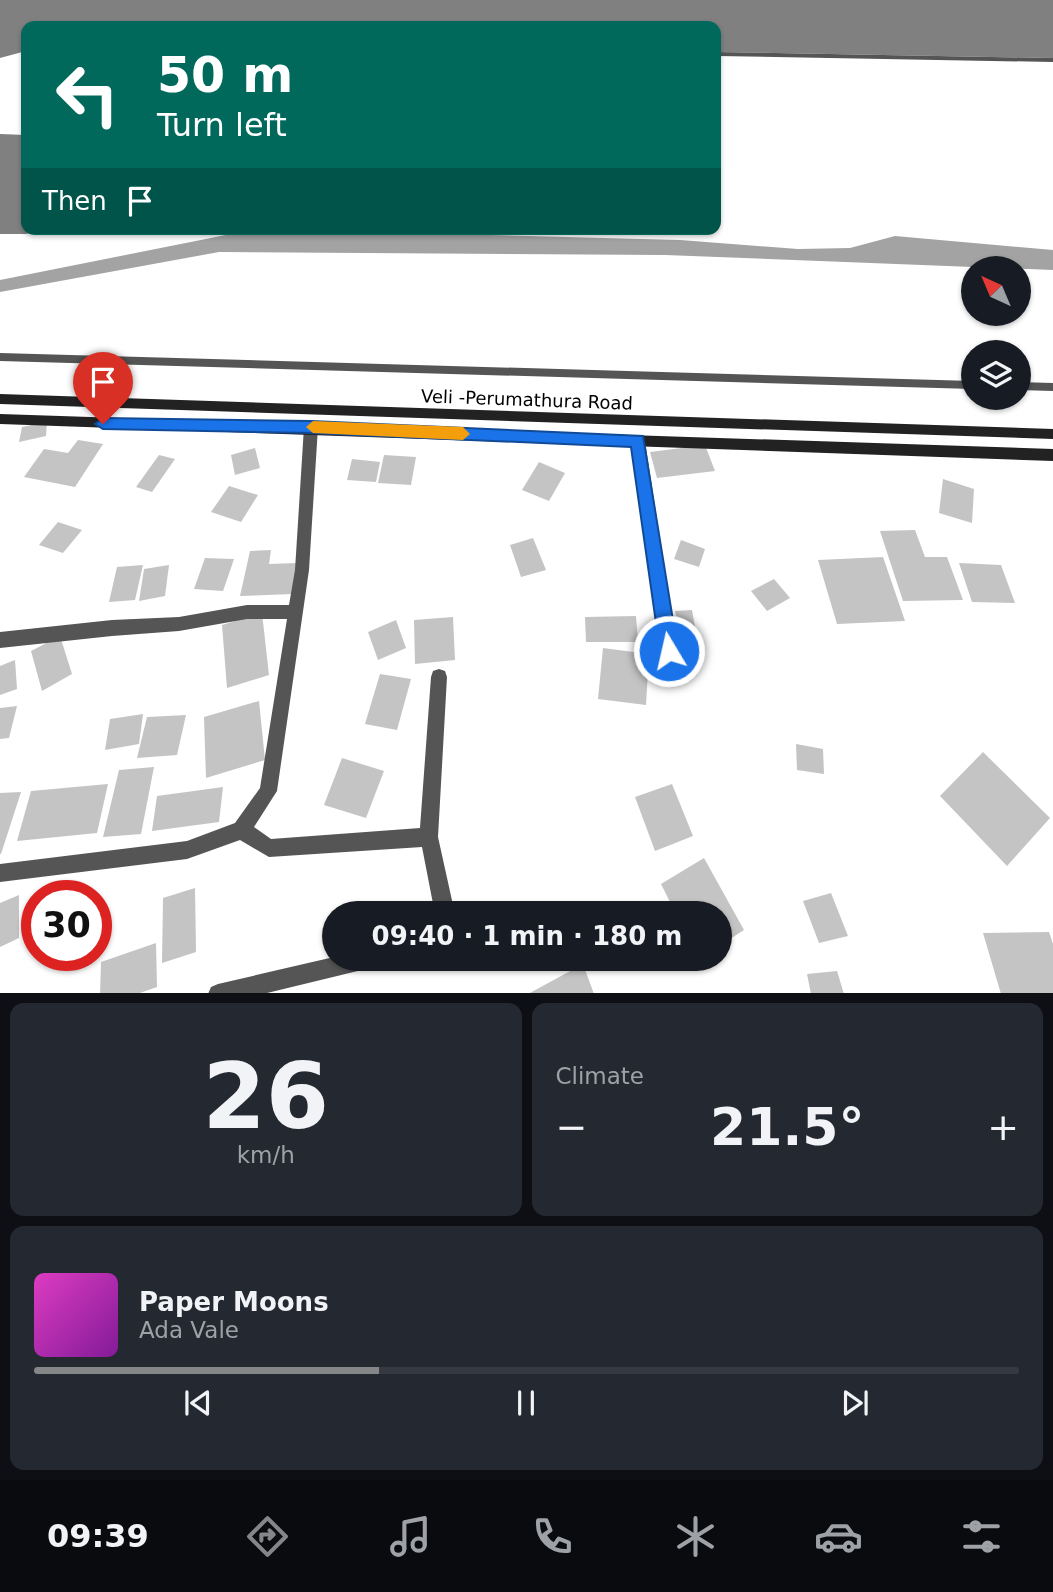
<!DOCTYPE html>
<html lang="en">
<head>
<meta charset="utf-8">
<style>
	:root { --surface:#171b24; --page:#242831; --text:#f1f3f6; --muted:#9ea1a6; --line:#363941; --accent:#858687 }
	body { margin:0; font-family:"DejaVu Sans",sans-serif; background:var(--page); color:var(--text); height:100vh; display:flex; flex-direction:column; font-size:26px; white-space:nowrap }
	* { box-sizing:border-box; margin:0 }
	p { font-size:23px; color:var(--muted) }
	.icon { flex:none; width:38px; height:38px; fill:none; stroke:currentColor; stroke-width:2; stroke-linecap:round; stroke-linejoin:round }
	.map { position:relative; height:993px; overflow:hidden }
	.details { display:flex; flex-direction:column; gap:10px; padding:10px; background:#0d0f14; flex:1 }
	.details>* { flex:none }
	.hud { position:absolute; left:21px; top:21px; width:700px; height:214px; border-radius:14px; box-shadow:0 2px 5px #0004; background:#00695c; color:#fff; overflow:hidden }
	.needle { width:46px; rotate:316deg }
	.buttons { position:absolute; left:961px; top:256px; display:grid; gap:14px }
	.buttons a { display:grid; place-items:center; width:70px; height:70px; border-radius:50%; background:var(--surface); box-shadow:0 2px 5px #0004; font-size:35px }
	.speed { position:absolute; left:21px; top:880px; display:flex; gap:14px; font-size:35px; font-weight:700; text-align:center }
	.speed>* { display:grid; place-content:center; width:91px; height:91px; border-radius:50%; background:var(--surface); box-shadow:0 2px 5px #0004; line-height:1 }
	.speed .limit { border:10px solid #d22; background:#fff; color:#111 }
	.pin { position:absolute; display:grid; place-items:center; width:60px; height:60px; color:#fff; margin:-72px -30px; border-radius:50% 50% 50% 0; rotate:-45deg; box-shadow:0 0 7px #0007 }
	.pin .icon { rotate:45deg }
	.me { position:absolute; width:77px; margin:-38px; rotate:351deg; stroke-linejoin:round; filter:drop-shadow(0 0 5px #0008) }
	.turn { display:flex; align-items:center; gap:24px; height:147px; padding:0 21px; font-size:32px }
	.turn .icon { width:91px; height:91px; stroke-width:2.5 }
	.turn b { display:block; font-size:49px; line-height:60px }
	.then { display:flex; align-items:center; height:66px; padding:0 21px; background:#0003; gap:14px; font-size:26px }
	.big { font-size:52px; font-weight:700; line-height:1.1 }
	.details .widget { flex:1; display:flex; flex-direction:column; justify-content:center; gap:10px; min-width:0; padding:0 24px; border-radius:14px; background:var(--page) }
	.details .dial { align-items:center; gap:0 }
	.dial b { font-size:91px; line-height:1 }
	.song { display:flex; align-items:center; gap:21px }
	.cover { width:84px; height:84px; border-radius:10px; background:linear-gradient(135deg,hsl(310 70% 55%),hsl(290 70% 35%)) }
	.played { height:7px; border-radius:4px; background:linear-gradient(90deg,var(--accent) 35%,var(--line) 35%) }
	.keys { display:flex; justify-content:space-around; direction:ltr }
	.heat { display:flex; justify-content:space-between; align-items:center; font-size:38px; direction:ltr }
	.details .tiles { flex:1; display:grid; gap:10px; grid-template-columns:1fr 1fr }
	.widget:last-child { grid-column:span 2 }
	.trip { position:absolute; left:322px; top:901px; width:410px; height:70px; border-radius:35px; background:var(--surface); box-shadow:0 2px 5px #0004; font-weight:700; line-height:70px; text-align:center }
	.menu { display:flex; height:112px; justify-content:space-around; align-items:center; background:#090b0e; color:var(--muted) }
	.menu .icon { width:49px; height:49px }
	.menu .current { color:var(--accent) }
	.menu b { font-size:32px; color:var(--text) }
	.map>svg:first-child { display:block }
</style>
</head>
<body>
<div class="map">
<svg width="1053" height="994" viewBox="0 0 1053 994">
	<rect width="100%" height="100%" fill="#fff"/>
	<polygon fill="#a3a3a3" points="256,229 680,240 798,249 850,248 895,236 1053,250 1053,270 665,255 219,252 0,292 0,280"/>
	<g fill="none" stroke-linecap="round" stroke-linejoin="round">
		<g fill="#808080" fill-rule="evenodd">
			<polygon points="26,23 38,26 26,26 26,51 0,58 0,30"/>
			<polygon points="0,134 26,135 26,167 0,166"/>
		</g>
		<g fill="#808080" fill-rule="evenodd">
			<polygon points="0,0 1053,0 1053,58 716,52 716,26 26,26 26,42 0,42"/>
			<polygon points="0,146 26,146 26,229 43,229 26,234 0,234"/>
		</g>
	</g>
	<g fill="#c4c4c4">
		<polygon points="47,422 46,436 19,442 22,427"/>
		<polygon points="78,440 103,444 75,487 24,477 44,449 68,453"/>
		<polygon points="705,445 715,471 657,478 650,452"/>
		<polygon points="255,448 260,468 235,475 231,455"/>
		<polygon points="159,455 175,459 152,492 136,487"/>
		<polygon points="384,455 416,457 411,485 378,483"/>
		<polygon points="352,459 380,462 376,482 347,480"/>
		<polygon points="539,462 565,473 549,501 522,490"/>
		<polygon points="943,479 974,489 972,523 939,513"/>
		<polygon points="229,486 258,495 241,522 211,512"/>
		<polygon points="58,522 82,530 63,553 39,545"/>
		<polygon points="915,530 925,557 947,557 963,600 903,601 880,531"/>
		<polygon points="533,538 546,570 521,577 510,545"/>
		<polygon points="681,540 705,549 699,567 674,559"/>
		<polygon points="271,550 269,564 298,563 293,594 240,596 250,551"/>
		<polygon points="883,557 905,621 837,624 818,560"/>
		<polygon points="205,558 234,559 223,591 194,589"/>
		<polygon points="959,563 1001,565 1015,603 972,602"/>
		<polygon points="143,565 135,600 109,602 117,567"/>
		<polygon points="169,565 165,596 139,601 144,569"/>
		<polygon points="774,579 790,598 767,611 751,591"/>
		<polygon points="692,610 697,638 680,639 675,611"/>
		<polygon points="262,613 269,675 227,688 222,625"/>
		<polygon points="636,616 638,642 586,642 585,617"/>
		<polygon points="453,617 455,660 415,664 414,620"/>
		<polygon points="396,620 406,648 378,660 368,632"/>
		<polygon points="60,636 72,674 42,691 31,651"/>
		<polygon points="603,648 649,654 646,705 598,699"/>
		<polygon points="15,660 17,689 0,695 0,666"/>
		<polygon points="380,674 411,679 397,730 365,724"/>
		<polygon points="259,701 265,760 206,778 204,717"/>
		<polygon points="17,706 9,738 0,739 0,708"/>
		<polygon points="143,714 139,744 105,750 110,719"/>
		<polygon points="186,715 177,755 137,758 147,717"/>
		<polygon points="796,744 823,749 824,774 797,770"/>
		<polygon points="983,752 1050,818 1007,866 940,796"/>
		<polygon points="342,758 384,771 366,818 324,805"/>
		<polygon points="154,767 141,834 103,837 119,770"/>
		<polygon points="108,784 97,833 17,841 31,791"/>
		<polygon points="672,784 693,836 655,851 635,797"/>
		<polygon points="223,787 219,822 152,831 157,796"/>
		<polygon points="21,792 1,854 0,854 0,793"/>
		<polygon points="704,858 744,930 719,946 719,914 676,914 661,884"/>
		<polygon points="195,888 196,952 162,963 163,898"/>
		<polygon points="831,893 848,936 819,943 803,901"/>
		<polygon points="19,895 19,938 0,947 0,903"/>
		<polygon points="1049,932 1053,944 1053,994 1001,994 983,933"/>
		<polygon points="156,943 157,987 137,994 100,994 101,962"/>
		<polygon points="583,964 594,994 528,994"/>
		<polygon points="837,971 844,994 811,994 807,974"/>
	</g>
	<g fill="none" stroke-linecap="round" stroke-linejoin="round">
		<g fill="#555" fill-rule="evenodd">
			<polygon points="716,52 1053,58 1053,62 716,56"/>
			<polygon points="0,353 973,381 973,389 0,361"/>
			<polygon points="1018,382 1053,383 1053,391 1018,390"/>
		</g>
		<g fill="#555" fill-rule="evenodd">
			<polygon points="311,422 318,427 309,570 277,791 254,827 271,839 420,828 431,677 433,671 439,669 445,671 447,677 438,837 455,914 435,914 422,847 269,857 240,840 187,859 0,882 0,864 187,841 235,823 260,788 287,619 247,619 179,631 112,636 0,648 0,632 112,620 179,617 247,605 289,605 295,570 304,427"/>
			<polygon points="638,436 645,441 681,677 679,683 673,685 667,683 665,677 631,441"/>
			<polygon points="584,902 591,905 593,914 569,914 571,907"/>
			<polygon points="334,957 334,959 376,959 373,966 366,969 263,994 208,994 211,987 218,984"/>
		</g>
		<g fill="#222" fill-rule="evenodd">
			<polygon points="0,394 1053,429 1053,439 0,404"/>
			<polygon points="0,414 1053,449 1053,461 0,424"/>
		</g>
	</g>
	<polygon fill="#1a73e8" stroke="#114b97" stroke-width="2" points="103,418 311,421 643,436 678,651 675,657 669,660 663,657 660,651 631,447 311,433 103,429 95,424"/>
	<polygon fill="#f59e0b" points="313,421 463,427 470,434 463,440 313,433 306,427"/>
	<g text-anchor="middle" stroke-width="7" stroke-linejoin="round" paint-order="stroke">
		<g font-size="18" fill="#000" stroke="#fff">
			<text transform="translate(527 400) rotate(2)" y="6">Veli -Perumathura Road</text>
		</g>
	</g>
</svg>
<div class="buttons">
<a><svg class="needle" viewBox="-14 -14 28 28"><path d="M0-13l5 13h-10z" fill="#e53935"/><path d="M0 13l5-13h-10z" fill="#9ea1a6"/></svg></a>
<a><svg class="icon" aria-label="layers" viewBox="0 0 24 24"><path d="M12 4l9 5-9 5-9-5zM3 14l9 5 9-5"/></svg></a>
</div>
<div class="speed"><div class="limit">30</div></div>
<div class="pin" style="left:103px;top:424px;background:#d93025"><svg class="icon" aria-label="arrive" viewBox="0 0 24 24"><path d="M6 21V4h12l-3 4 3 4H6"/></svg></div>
<svg class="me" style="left:669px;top:651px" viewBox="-20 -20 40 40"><circle r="17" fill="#1a73e8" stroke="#fff" stroke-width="3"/><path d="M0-11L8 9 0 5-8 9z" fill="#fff"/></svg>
<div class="trip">09:40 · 1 min · 180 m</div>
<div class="hud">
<div class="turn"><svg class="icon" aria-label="left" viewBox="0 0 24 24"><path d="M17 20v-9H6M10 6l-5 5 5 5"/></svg><div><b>50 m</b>Turn left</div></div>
<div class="then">Then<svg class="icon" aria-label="arrive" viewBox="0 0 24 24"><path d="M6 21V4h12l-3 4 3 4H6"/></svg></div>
</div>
</div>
<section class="details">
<div class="tiles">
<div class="widget dial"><b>26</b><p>km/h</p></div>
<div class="widget"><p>Climate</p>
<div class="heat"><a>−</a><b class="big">21.5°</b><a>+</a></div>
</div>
<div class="widget">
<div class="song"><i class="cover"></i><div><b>Paper Moons</b><p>Ada Vale</p></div></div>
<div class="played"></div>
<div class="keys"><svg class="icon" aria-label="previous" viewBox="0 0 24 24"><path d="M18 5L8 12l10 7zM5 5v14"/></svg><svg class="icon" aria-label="pause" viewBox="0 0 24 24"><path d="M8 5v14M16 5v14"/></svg><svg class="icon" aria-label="next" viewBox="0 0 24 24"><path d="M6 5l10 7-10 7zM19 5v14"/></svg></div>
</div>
</div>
</section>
<nav class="menu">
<b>09:39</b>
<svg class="icon current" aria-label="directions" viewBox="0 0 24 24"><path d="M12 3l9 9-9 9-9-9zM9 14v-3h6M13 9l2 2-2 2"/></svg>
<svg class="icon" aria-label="music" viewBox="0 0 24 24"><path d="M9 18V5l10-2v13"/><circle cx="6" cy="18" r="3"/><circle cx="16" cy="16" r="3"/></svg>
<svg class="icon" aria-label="phone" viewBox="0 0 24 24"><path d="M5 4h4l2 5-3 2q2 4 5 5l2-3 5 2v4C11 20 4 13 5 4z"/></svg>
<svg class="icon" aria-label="climate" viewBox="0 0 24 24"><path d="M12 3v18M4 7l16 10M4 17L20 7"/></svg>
<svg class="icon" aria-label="car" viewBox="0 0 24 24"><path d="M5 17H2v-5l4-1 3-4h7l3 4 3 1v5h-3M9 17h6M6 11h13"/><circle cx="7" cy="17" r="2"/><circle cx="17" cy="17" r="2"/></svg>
<svg class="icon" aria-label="filters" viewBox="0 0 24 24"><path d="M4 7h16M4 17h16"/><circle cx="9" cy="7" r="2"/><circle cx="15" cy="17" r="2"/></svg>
</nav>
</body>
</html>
